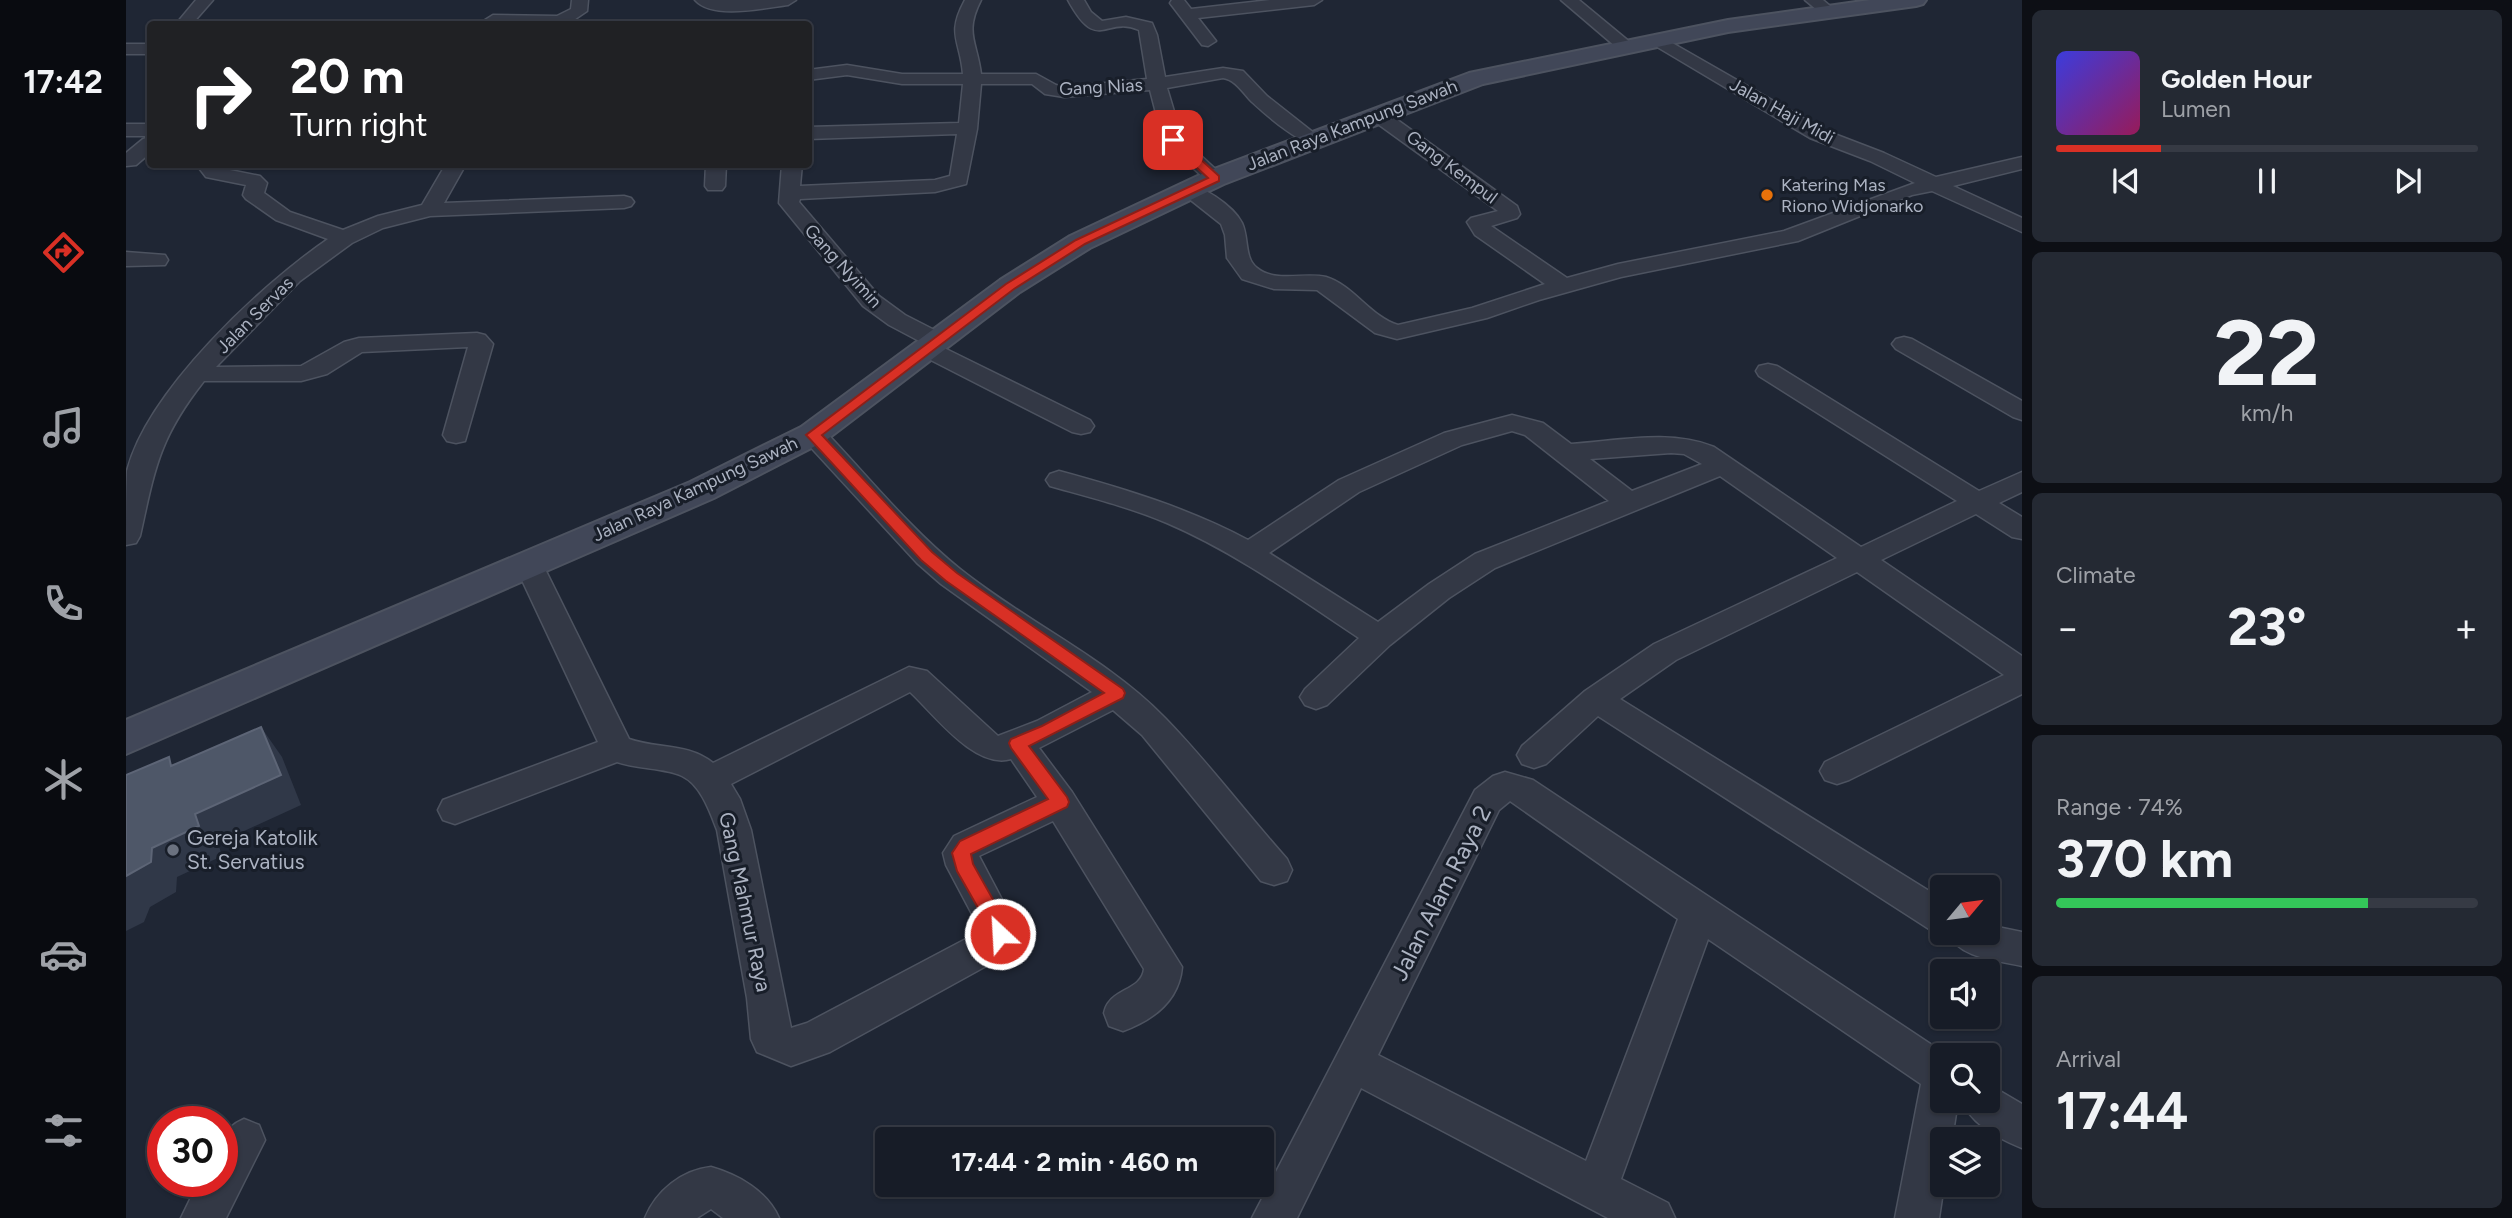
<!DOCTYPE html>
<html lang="en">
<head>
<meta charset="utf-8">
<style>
	:root { --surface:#171c27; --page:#242933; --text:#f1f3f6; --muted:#9ea1a7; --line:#363a44; --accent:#d93025 }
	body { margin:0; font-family:Figtree,sans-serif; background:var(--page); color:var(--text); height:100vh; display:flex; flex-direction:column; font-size:26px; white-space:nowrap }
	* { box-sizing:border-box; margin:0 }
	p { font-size:23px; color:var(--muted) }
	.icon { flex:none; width:38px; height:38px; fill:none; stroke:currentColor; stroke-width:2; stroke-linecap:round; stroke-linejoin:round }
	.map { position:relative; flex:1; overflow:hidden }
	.sheet { display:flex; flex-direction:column; gap:10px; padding:10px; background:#0d0f15; width:490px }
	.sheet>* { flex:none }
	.hud { position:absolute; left:21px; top:21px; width:665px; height:147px; border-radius:7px; box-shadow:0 2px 5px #0004,0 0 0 2px var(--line); background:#202124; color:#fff; overflow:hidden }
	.needle { width:46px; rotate:61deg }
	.buttons { position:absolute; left:1804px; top:875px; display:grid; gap:14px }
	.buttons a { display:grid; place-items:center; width:70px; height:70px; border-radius:7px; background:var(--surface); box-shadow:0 2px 5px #0004,0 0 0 2px var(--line); font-size:35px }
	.speed { position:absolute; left:21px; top:1106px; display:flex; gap:14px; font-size:35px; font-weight:700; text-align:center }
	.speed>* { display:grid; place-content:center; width:91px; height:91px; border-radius:50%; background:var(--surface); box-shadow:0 2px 5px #0004,0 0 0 2px var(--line); line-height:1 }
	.speed .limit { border:10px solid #d22; background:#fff; color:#111 }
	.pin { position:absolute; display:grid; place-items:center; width:60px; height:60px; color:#fff; margin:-30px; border-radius:14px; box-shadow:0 4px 10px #0006 }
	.me { position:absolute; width:77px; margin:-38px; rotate:335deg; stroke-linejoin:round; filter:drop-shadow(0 0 5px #0008) }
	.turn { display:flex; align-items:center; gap:24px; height:147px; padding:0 28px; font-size:32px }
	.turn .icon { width:91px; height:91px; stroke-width:2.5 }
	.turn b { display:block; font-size:49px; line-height:60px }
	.big { font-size:52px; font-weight:700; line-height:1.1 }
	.sheet .widget { flex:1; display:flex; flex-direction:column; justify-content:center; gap:10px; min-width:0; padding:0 24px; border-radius:10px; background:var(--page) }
	.sheet .dial { align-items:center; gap:0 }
	.dial b { font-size:91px; line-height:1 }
	.song { display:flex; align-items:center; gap:21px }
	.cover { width:84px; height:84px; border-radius:10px; background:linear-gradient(135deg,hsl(240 70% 55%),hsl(330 70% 35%)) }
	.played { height:7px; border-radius:4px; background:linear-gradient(90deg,var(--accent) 25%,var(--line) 25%) }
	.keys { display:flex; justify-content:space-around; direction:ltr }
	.heat { display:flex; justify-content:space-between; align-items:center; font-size:38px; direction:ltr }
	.charge { height:10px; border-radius:5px; background:linear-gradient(90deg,#34c759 74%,var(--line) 0) }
	.trip { position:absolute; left:749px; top:1127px; width:399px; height:70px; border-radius:7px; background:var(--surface); box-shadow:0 2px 5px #0004,0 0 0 2px var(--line); font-weight:700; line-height:70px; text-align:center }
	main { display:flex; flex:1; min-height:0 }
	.dock { display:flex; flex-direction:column; width:126px; justify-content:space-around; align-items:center; background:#090b10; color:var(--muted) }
	.dock .icon { width:49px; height:49px }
	.dock .on { color:var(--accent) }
	.dock b { font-size:32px; color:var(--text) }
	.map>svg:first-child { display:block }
</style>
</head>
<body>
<main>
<nav class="dock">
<b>17:42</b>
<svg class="icon on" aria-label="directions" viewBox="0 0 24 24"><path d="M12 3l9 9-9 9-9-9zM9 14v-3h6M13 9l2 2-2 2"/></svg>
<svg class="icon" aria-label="music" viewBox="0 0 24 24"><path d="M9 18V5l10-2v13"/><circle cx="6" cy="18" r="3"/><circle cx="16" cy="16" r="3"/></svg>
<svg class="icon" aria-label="phone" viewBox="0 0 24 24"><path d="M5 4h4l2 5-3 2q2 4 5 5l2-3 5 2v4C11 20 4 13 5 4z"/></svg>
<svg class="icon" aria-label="climate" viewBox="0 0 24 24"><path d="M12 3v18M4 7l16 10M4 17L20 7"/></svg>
<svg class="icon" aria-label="car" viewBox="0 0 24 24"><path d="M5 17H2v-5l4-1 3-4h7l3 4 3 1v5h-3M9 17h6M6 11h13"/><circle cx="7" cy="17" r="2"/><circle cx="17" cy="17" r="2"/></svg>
<svg class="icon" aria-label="filters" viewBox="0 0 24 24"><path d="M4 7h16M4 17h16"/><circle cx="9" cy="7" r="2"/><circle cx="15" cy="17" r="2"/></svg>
</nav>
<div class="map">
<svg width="1896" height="1218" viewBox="0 0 1896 1218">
	<rect width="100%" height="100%" fill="#1f2634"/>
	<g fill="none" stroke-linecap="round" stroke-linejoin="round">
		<defs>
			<g id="street">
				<polygon points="70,0 87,0 66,24 50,24"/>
				<polygon points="446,0 462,0 461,11 442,24 365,24 359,20 367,15 431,16 445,9"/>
				<path d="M569 0H670L662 5C638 8 587 20 569 0Z"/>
				<path d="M839 0H855C838 33 851 41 855 74H910L930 85 938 87 1021 79 1013 30C979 15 972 55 942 0H958L965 12 976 21 1000 17 1026 23 1031 35 1039 77 1097 68 1117 71 1141 96 1198 141 1195 145C1179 149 1139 114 1126 102 1117 93 1110 80 1097 78L1041 88 1056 138 1099 178 1096 182H1082L1037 140 1024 90 938 97 919 94 906 84H855L851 129 840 184 809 192 674 199 673 202 753 296 779 315 820 336 824 341 816 347 964 420 968 426 964 432 955 434 946 432 793 354 789 349 797 343 763 325 737 306 653 203 656 164H676L674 186 809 180 824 176 831 134 682 139V127L833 123 837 84H776L721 75 682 80V70L721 65 776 74H837C834 39 820 35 839 0Z"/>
				<polygon points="1046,0 1058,0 1065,9 1144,0 1196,0 1188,5 1072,18 1090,41 1082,46 1076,45 1044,3"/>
				<polygon points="1435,0 1453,0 1511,48 1502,53 1496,52"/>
				<polygon points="1679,0 1697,0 1711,12 1709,15 1697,15"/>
				<path d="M1534 36 1698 130 1758 153 1810 177 1896 157V169L1827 186 1896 218V232L1806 191 1786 195 1672 241 1495 277 1413 300 1361 318 1271 339 1249 333 1191 290 1148 289 1116 279 1101 258 1099 235 1095 224 1052 190 1055 186C1073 181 1108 207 1116 223 1123 238 1118 258 1131 268 1149 283 1179 272 1200 277 1227 285 1245 317 1272 325L1346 308 1419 284 1349 235 1341 222 1345 218 1372 211 1245 119 1243 115 1245 111H1259L1391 206 1394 214 1391 218 1365 226 1441 278 1492 264 1658 231 1789 183 1744 161 1684 138 1528 45 1526 41Z"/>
				<rect x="0" y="44" width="24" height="10"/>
				<rect x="0" y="124" width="24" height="12"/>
				<polygon points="24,137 24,153 10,165 0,166 0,153 17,139"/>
				<path d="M74 164H94V168L134 176 141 183 138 193 164 212 217 230 252 216 296 205 320 164H340L318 203 498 196 505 198 508 202 505 206 498 208 304 216 257 228 226 243 174 281 90 367 175 366 218 342 233 338 351 333 359 335 367 344 339 441 330 443 321 441 317 435 342 347 236 352 201 374 175 381H78C33 438 29 468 14 536L10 543 0 545C0 522 0 493 1 471 21 391 135 285 202 239L150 220 120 199 117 195 120 185 80 177 73 168Z"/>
				<polygon points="580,164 600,164 599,186 596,190 582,190 579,186"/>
				<polygon points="0,252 39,255 42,260 39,265 0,266"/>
				<polygon points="1778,337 1786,339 1896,401 1896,420 1887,417 1770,349 1766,344 1770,339"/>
				<path d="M1642 364 1651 366 1853 491 1896 472V492L1873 503 1896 517V539L1886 537 1850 514 1755 560 1896 656V694L1723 780 1711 784 1699 780 1694 771 1699 762 1878 675 1731 572 1550 660 1494 699 1816 899V933H1819L1803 929 1472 716 1420 764 1408 768 1396 764 1391 755 1396 746 1459 691 1528 644 1711 558 1594 476 1369 568 1323 598 1264 645 1201 705 1190 709 1179 705 1174 697 1179 689 1233 638C1171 597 1109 552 1041 523 1003 507 963 497 924 486L920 480 924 474 933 471C999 489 1062 508 1122 540L1213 480 1318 433 1386 415 1417 423 1445 444C1492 441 1544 429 1588 447L1735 547 1831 501 1633 376 1630 371 1633 366ZM1386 431 1399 435 1483 501 1349 554 1303 584 1252 622 1143 553 1233 492 1336 445ZM1545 453 1558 454 1576 464 1506 491 1464 459Z"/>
				<path d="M687 426 696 428C741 475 783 528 834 569 900 622 981 658 1039 718 1082 762 1120 813 1161 859L1166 870 1161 881 1148 885 1135 881 1016 735 987 710 913 748 946 792 1056 967C1053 1001 1027 1020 997 1031L983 1026 978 1013C979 1009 980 1005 983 1002 992 989 1016 988 1018 969L927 821 853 856 891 928 893 934 882 954 704 1052 665 1066 631 1052 625 1039 621 998 591 830C584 812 575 785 556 776 540 768 511 769 491 762L329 824 317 820 312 810 317 800 472 742 388 563 392 556 402 553 412 556 416 563 503 739C531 749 563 743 587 763L783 667 801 671 872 736 911 721 966 692 815 584 791 563 678 440 674 434 678 428ZM784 692C808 714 849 770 885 759L911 797 828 836 817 853 820 865 855 931 681 1023 665 1028 625 830 614 799 605 784Z"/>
				<path d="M1379 772 1407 780 1821 1055H1816V1101H1832L1826 1139H1816L1818 1185 1813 1218H1769L1795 1084 1582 939 1495 1179 1542 1203 1549 1218H1482L1235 1088 1171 1218H1126L1349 790 1367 776ZM1384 801 1552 919 1460 1161 1252 1055 1373 810Z"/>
				<path d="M1862 925 1896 932V966C1871 960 1834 959 1822 933H1862Z"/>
				<path d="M1862 1084 1896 1104V1148C1873 1139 1845 1124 1836 1101H1862Z"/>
				<path d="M118 1119 133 1125 139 1140 100 1218H55L73 1181H96C96 1153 88 1132 118 1119Z"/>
				<path d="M585 1167C613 1175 641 1191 653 1218H597L585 1209 571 1218H519C530 1191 556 1170 585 1167Z"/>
			</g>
			<polygon id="secondary" points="1744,0 1800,0 1797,4 1790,6 1602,32 1357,84 1098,184 964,248 894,292 699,441 588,498 0,754 0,720 564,482 675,427 874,280 944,236 1080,172 1343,73 1602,20"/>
		</defs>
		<use href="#street" stroke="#4d5360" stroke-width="3"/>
		<use href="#secondary" stroke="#4d5360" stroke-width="4"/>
		<use href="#street" fill="#333845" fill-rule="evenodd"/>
		<use href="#secondary" fill="#414758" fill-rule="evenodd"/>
	</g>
	<polygon fill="#303848" points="135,727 156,757 175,805 92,843 96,856 51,877 50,892 24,907 18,922 0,931 0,876 26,848 69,814"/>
	<polygon fill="#4e5768" stroke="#5d6576" stroke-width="2" points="135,727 155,775 69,814 73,826 26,848 25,862 0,876 0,775 43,757 45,766"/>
	<polygon fill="#d93025" stroke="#8d1f18" stroke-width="2" points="1044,138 1051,138 1093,176 1093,181 959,244 888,289 696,435 806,552 831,573 997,689 999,693 997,698 903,746 941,797 943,802 941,807 845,854 847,864 883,928 881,940 874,943 867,940 864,929 831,871 826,853 834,841 922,799 885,748 883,743 885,739 916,726 978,693 820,581 795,560 680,435 880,284 950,240 1082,178 1044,143"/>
	<circle fill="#e8710a" stroke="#181e29" stroke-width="2.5" cx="1641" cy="195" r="7"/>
	<circle fill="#6b7280" stroke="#181e29" stroke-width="2.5" cx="47" cy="850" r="7"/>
	<g text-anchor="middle" stroke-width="6" stroke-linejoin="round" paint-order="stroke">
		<g font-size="18" fill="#acb3c2" stroke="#181e29">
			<text transform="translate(975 87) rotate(-3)" y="6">Gang Nias</text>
			<text transform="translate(1656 111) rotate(29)" y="6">Jalan Haji Midi</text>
			<text transform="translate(1226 125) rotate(-21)" y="6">Jalan Raya Kampung Sawah</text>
			<text transform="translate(1326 167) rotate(37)" y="6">Gang Kempul</text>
			<text transform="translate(717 266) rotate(48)" y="6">Gang Nyimin</text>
			<text transform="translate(129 315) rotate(-45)" y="6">Jalan Servas</text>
			<text transform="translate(569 489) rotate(-25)" y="6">Jalan Raya Kampung Sawah</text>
		</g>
		<g font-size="18" fill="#acb3c2" stroke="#181e29" text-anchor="start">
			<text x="1655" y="191">Katering Mas<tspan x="1655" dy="21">Riono Widjonarko</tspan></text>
		</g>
		<g font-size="21" fill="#acb3c2" stroke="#181e29" text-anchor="start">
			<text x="61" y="845">Gereja Katolik<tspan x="61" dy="24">St. Servatius</tspan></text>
		</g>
		<g font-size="21" fill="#acb3c2" stroke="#181e29">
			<text transform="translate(619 902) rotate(78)" y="7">Gang Mahmur Raya</text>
		</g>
		<g font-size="24" fill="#acb3c2" stroke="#181e29">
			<text transform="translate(1315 893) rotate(-63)" y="8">Jalan Alam Raya 2</text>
		</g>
	</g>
</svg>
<div class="buttons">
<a><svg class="needle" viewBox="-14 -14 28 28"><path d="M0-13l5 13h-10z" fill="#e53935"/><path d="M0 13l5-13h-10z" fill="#9ea1a7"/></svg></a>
<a><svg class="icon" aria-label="sound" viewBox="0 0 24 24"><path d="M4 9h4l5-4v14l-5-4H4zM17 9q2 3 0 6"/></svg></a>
<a><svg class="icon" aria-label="search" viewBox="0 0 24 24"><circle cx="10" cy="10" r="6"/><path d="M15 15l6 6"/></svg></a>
<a><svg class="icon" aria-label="layers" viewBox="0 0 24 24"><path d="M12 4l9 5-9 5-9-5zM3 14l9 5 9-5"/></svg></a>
</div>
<div class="speed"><div class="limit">30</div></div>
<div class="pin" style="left:1047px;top:140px;background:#d93025"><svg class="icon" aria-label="arrive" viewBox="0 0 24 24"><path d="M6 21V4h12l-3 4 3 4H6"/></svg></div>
<svg class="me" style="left:874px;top:934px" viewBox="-20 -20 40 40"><circle r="17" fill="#d93025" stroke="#fff" stroke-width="3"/><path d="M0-11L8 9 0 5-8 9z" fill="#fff"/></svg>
<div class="trip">17:44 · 2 min · 460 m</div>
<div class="hud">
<div class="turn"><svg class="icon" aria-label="right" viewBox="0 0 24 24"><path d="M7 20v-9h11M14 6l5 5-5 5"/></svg><div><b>20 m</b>Turn right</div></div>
</div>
</div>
<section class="sheet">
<div class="widget">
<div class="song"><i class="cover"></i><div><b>Golden Hour</b><p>Lumen</p></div></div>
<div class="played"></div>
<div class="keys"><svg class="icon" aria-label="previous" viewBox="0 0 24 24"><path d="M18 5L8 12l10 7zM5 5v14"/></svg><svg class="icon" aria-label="pause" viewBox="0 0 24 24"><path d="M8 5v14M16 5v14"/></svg><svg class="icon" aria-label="next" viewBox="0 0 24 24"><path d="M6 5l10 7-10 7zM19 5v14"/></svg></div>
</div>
<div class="widget dial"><b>22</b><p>km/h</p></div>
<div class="widget"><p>Climate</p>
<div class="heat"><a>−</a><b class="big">23°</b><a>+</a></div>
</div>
<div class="widget"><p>Range · 74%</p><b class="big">370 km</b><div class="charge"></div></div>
<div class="widget"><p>Arrival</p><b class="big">17:44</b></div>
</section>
</main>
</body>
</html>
